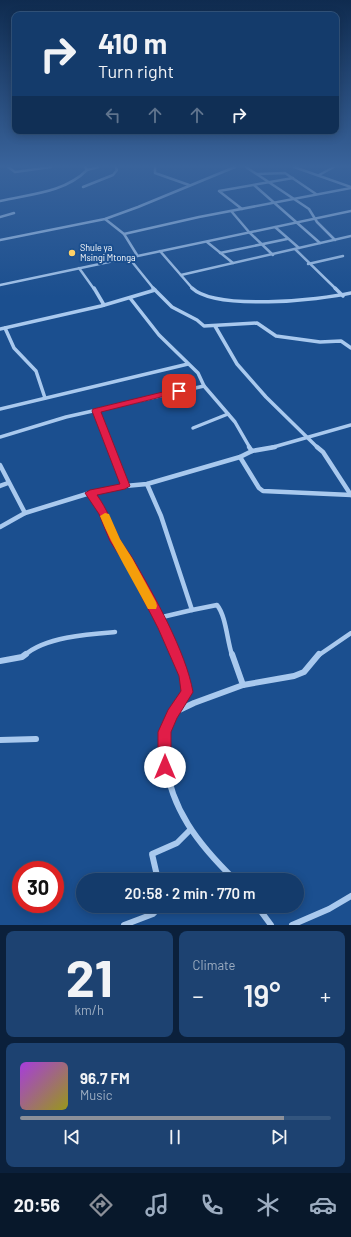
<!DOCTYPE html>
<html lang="en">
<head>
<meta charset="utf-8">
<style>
	:root { --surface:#143b6b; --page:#1d4271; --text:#f1f3f6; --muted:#9dadc1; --line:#33557e; --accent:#8c9099 }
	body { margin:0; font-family:Barlow,sans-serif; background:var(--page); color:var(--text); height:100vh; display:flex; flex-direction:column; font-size:15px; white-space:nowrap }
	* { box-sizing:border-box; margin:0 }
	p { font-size:13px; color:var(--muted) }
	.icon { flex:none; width:22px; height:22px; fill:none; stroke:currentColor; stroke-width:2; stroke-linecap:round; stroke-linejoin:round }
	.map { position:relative; height:925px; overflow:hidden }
	.details { display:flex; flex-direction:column; gap:6px; padding:6px; background:#0b203b; flex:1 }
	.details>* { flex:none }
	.top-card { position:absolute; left:12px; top:12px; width:327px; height:122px; border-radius:8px; box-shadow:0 2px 10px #0003,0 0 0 1px var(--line); background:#143b6b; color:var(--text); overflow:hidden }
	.speed { position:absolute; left:12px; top:861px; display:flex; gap:8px; font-size:20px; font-weight:700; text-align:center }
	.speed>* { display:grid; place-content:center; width:52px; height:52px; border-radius:50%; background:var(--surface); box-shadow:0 2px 10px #0003,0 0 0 1px var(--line); line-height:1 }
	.speed .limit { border:6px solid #d22; background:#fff; color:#111 }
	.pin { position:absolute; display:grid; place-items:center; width:34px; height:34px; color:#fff; margin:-17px; border-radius:8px; box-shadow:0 2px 6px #0006 }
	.me { position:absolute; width:44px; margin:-22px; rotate:0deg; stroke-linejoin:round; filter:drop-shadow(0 0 3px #0008) }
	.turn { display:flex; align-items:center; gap:14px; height:84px; padding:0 20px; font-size:18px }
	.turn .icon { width:52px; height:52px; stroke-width:2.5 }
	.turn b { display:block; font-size:28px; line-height:34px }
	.lanes { display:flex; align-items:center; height:38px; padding:0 20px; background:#0003; justify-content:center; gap:20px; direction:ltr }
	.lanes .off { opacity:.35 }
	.big { font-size:30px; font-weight:600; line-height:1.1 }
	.details .card { flex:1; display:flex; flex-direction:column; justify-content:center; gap:6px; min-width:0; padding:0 14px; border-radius:8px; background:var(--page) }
	.details .dial { align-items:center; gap:0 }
	.dial b { font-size:52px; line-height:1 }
	.song { display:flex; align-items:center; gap:12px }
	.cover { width:48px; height:48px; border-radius:6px; background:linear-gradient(135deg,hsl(280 70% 55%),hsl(60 70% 35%)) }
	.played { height:4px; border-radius:2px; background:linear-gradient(90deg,var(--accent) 85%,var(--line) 85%) }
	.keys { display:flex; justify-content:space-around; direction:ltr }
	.heat { display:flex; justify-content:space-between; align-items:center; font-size:22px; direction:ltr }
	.details .tiles { flex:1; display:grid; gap:6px; grid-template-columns:1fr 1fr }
	.card:last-child { grid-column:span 2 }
	.trip { position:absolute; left:76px; top:873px; width:228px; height:40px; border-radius:20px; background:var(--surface); box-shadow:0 2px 10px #0003,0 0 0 1px var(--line); font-weight:600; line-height:40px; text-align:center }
	.tab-bar { display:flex; height:64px; justify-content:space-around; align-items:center; background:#08182b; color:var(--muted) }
	.tab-bar .icon { width:28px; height:28px }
	.tab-bar .selected { color:var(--accent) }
	.tab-bar b { font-size:18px; color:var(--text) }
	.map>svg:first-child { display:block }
</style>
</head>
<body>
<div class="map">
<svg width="351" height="925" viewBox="0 0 351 925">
	<rect width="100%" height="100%" fill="#1b4f8f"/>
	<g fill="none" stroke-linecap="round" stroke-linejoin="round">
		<g stroke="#a9c9ee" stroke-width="2.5">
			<polyline points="8,167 15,172 51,167"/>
			<polyline points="155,167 155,173 189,185"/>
			<polyline points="246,167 309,209 317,222 335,240"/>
			<polyline points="294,167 351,187"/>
			<polyline points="87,170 98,167"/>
			<polyline points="257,174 285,173 316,194"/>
			<polyline points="319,175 334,167"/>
			<polyline points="254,185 320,243"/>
			<polyline points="83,187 113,175 117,170 116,167"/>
			<path d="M0 201C30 194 64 193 87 170L85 167"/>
			<polyline points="242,209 219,191 293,178"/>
			<polyline points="232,212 249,232 273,255"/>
			<polyline points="0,217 14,213"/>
			<polyline points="105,219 124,234 137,255"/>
			<polyline points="275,227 299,248"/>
			<polyline points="124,234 199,217 351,188"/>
			<polyline points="0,240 105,219 138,207 235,167"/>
			<polyline points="207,242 233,263"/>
			<polyline points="295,249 336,289"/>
			<polyline points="160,251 193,289"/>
			<polyline points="220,253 287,239"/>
			<polyline points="129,258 154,289"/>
			<polyline points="308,264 343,256"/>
			<polyline points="79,268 94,289"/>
			<polyline points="181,275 351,236"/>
			<polyline points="0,285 351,211"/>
		</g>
		<g stroke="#a9c9ee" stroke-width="3.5">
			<polyline points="94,288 104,305"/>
			<polyline points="153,288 172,307 197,320 204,326 257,323 276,336 320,342 341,341 351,348"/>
			<path d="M192 288C216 311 319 300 351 293"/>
			<polyline points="335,288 343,296"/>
			<polyline points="130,298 159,335 198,373 204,386 235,422 250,448"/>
			<polyline points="215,326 237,364 266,397 318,448"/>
			<polyline points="5,328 14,348 36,371 45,398"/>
			<polyline points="0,329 101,306 155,290"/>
			<polyline points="0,409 188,364"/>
			<polyline points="96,411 110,448"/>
			<polyline points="193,428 228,414"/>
			<polyline points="0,437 66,417 204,386"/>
			<polyline points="270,448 351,425"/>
		</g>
		<g stroke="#a9c9ee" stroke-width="4.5">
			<polyline points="110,447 125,486"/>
			<polyline points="249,447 252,451"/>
			<polyline points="317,447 323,452 351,495"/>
			<polyline points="240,457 259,488 263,491 351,495"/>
			<polyline points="0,465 25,513"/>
			<path d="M147 484 161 516 192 610 217 605C226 616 227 640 232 655"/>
			<polyline points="0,486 8,483"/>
			<polyline points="90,493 104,513 114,538 158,614 176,655"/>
			<polyline points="0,527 25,513 90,493 125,486 147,484 240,457 252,451 275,447"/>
			<polyline points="158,618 192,610"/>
			<path d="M25 655C45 637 89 634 115 632"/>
			<polyline points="319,655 351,633"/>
		</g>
		<g stroke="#a9c9ee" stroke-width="6">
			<path d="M176 654 187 692C180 703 171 713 167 726 163 736 165 746 165 756 169 808 199 845 235 880"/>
			<polyline points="0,661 22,657 26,654"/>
			<polyline points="243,685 294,676 304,672 319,654"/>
			<polyline points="173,713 194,703 243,685 232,654"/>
			<polyline points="0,740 36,739"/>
			<polyline points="158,880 152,854 177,843 190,830"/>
			<polyline points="257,906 271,925"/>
			<polyline points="124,925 153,914 161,906"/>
			<polyline points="292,925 329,909 351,896"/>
		</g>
	</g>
	<linearGradient id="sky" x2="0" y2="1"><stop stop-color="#0f2b4f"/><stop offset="0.56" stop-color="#39639b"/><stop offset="1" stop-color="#39639b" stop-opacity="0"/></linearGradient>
	<rect width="351" height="297" fill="url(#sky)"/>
	<path fill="#e11d48" stroke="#92132f" d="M179 388 181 389V392L101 412 130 486 125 489 97 495C107 509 112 523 119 538 123 546 129 552 133 559 154 595 186 652 193 692L177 718 171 732V767L169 772 165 773 160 772 158 767V732L168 710 181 691 179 676 158 628 125 564 110 541 99 514 85 493 90 490 120 484 92 411 93 409Z"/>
	<path fill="#f59e0b" d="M105 513 109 514 120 539 132 558 156 602 157 606 156 609H148C132 578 113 548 100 516Z"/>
	<circle fill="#ffd166" stroke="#1b4f8f" stroke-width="1.5" cx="72" cy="253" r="4"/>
	<g text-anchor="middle" stroke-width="4" stroke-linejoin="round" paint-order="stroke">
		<g font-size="9" fill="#fff" stroke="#1b4f8f" text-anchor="start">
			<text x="80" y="251">Shule ya<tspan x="80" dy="10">Msingi Mtonga</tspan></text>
		</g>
	</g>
</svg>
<div class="speed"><div class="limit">30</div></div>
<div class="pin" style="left:179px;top:391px;background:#d93025"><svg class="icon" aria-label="arrive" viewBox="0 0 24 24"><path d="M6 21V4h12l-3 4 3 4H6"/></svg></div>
<svg class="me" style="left:165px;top:767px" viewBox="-20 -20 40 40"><circle r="19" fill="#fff"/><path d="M0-13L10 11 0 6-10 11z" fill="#e11d48"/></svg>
<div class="trip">20:58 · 2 min · 770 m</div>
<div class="top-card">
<div class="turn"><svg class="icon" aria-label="right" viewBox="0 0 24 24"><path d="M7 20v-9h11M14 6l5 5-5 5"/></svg><div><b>410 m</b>Turn right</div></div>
<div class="lanes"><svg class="icon off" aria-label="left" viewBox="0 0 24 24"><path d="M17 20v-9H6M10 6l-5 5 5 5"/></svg><svg class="icon off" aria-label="ahead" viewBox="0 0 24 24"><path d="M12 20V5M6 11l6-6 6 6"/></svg><svg class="icon off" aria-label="ahead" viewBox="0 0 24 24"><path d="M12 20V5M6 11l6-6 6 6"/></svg><svg class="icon" aria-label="right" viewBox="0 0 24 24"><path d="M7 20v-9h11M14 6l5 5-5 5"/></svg></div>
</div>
</div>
<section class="details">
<div class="tiles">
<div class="card dial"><b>21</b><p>km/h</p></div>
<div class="card"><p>Climate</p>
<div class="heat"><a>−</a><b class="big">19°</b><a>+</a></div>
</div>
<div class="card">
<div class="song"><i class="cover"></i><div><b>96.7 FM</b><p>Music</p></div></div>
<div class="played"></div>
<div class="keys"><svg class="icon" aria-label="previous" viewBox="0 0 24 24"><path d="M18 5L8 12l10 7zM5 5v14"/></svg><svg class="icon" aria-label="pause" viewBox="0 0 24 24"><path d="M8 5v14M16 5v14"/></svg><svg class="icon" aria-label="next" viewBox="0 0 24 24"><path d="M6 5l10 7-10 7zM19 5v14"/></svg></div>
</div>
</div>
</section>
<nav class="tab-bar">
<b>20:56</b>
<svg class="icon selected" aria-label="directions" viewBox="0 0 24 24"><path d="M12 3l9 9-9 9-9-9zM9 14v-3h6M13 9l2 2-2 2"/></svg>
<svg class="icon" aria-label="music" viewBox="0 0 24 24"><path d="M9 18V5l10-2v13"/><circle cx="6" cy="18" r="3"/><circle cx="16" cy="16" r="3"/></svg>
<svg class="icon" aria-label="phone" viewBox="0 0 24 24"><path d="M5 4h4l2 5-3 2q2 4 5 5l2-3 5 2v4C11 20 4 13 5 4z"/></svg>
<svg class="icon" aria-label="climate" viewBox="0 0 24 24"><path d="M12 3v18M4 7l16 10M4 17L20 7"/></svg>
<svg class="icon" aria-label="car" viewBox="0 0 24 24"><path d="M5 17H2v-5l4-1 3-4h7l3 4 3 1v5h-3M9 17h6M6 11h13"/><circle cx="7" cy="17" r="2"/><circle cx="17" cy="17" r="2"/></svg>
</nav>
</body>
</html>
